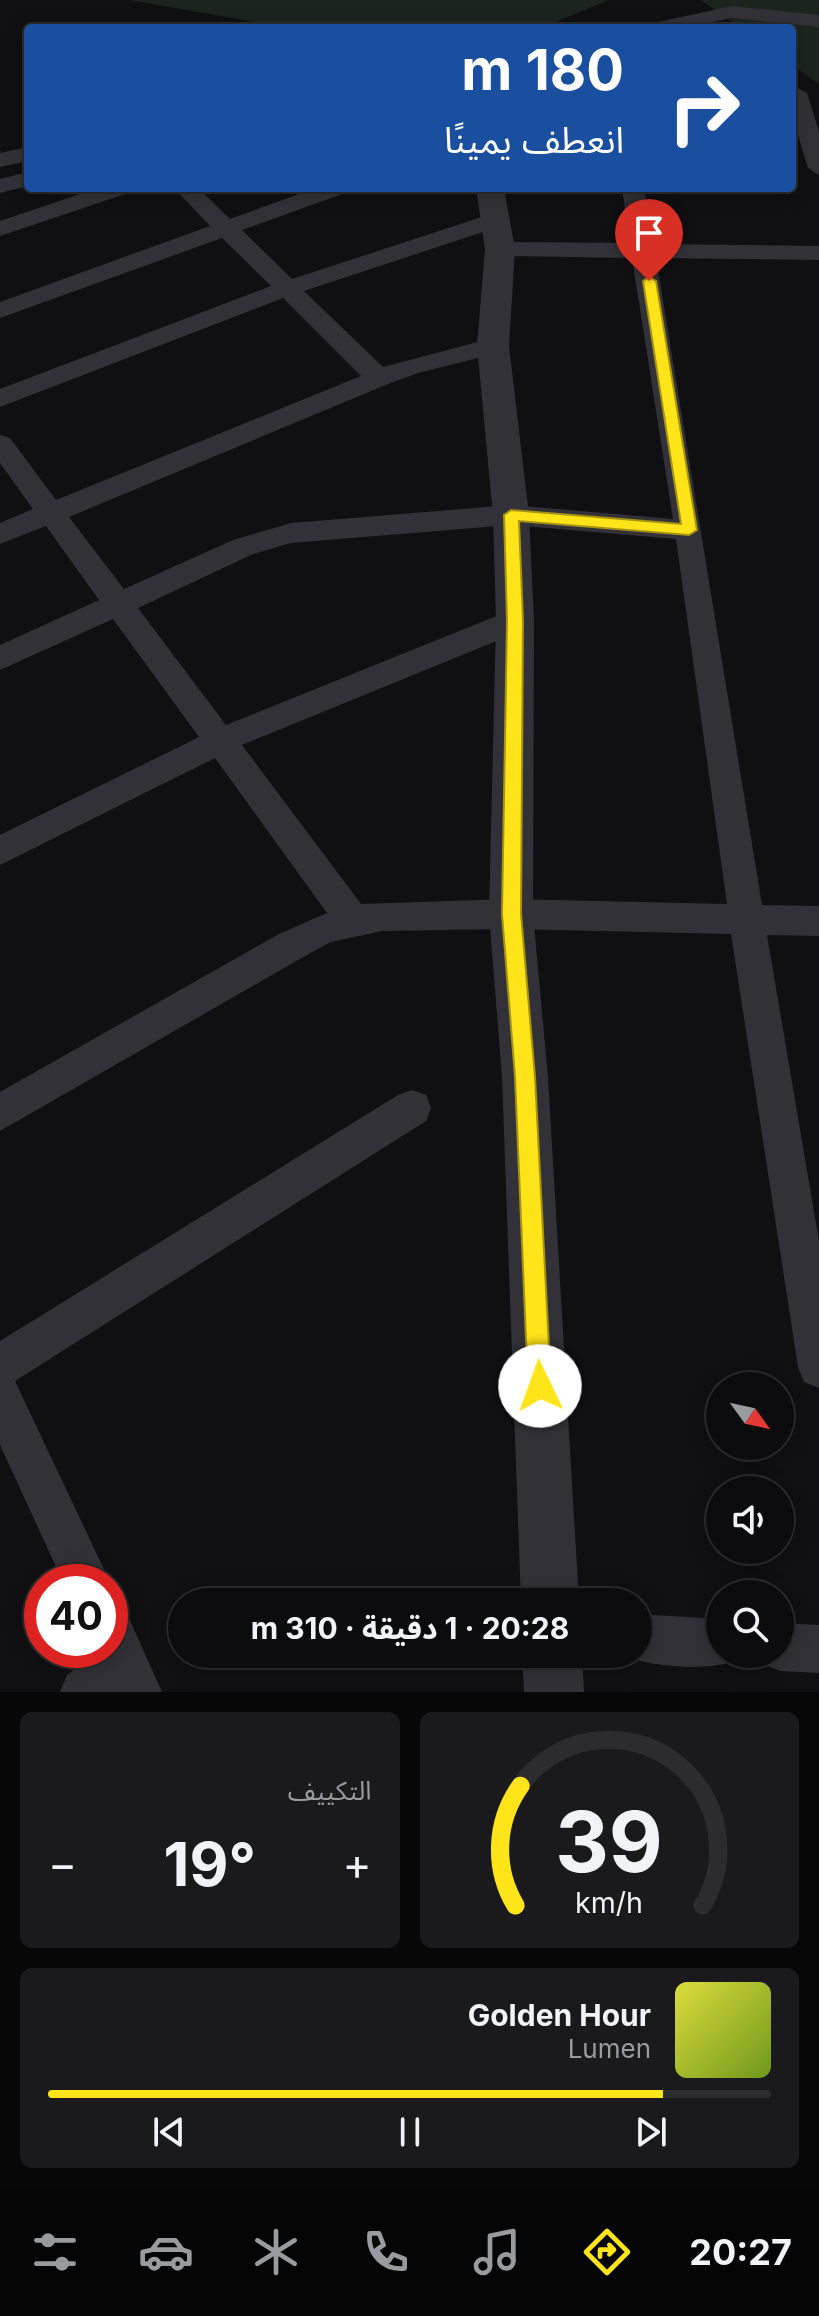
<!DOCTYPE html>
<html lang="ar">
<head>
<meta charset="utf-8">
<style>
	:root { --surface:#0c0c0e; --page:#1a1a1c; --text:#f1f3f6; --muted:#9a9b9e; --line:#2c2c2e; --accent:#ffe41a }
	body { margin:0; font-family:Inter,"Noto Sans Arabic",sans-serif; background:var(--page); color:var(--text); direction:rtl; height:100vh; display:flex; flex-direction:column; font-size:30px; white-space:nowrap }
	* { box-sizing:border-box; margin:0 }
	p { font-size:26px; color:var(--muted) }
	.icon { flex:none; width:44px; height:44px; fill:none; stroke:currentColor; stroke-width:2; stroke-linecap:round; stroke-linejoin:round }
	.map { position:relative; height:1692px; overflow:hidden; direction:ltr }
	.details { display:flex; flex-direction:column; gap:20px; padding:20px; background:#070708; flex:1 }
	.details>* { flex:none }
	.guide { position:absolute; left:24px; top:24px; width:772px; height:168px; border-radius:8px; box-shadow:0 4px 20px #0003,0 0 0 2px var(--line); direction:rtl; background:#1a4fa0; color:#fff; overflow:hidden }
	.needle { width:52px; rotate:123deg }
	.tools { position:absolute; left:706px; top:1372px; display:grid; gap:16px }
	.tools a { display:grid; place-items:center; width:88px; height:88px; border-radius:50%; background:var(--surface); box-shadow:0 4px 20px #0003,0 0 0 2px var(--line); font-size:40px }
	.speed { position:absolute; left:24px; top:1564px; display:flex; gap:16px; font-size:40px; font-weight:700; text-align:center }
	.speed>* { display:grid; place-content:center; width:104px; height:104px; border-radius:50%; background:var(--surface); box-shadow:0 4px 20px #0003,0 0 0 2px var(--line); line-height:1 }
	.speed .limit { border:12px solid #d22; background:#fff; color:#111 }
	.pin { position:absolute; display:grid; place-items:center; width:68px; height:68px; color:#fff; margin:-82px -34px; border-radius:50% 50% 50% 0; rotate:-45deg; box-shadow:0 0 8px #0007 }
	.pin .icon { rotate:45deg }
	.me { position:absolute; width:88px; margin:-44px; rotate:357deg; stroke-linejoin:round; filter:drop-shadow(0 0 6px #0008) }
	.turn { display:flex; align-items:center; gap:28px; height:168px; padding:0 40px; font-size:36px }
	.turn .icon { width:104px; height:104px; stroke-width:2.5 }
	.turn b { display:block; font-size:56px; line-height:68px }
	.big { font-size:60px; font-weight:700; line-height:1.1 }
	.details .card { flex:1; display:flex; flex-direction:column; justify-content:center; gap:12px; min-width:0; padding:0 28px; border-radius:12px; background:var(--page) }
	.details .dial { align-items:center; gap:0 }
	.dial svg { height:208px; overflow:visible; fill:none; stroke:var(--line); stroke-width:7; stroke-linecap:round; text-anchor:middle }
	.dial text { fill:var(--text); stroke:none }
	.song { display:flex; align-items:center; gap:24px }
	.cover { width:96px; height:96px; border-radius:12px; background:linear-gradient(135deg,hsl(60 70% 55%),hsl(80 70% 35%)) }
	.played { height:8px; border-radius:4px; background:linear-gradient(90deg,var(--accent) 85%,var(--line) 85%) }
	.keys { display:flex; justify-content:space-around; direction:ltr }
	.heat { display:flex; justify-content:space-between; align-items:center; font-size:44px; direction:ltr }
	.details .tiles { flex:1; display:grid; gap:20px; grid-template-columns:1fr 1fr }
	.card:last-child { grid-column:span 2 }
	.trip { position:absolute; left:168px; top:1588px; width:484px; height:80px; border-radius:40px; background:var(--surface); box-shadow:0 4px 20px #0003,0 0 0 2px var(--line); font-weight:700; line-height:80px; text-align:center; direction:rtl }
	.dock { display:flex; height:128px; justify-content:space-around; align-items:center; background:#050506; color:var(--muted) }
	.dock .icon { width:56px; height:56px }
	.dock .current { color:var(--accent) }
	.dock b { font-size:36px; color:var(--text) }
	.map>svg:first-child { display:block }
</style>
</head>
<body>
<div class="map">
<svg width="819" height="1692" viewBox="0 0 819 1692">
	<rect width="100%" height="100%" fill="#101012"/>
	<g fill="#1c241e">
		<polygon points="130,0 609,0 541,28 288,28"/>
		<polygon points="701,0 819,0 819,84 792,65 792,28 740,28"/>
	</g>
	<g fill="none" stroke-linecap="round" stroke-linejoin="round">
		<g fill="#313137" fill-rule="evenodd">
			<polygon points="732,6 819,15 819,27 732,18 684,28 646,28 649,24"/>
			<polygon points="796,87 807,93 819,132 819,175 808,168 792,115 792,88"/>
			<polygon points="28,147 28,161 0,167 0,153"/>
			<polygon points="28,172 28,186 0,193 0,179"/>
			<polygon points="98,188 131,188 128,193 0,236 0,221"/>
			<path d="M174 188H198L230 219 316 188H348L345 193 242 230 292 279 485 216H501L505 221 501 226 304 291 383 367 493 338 502 340 506 346 502 352 418 373 388 384 69 517 124 589 233 540 291 523 511 505 673 519 632 258 500 256 492 254 488 249 492 244 500 242 630 243 622 188H644L654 244 819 246V260L656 258 762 905 819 906V936L767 935 819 1241V1388L804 1382 798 1367 731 934 511 929 382 931 331 942 305 956 0 1131V1092L279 934 327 913 215 758 0 865V835L199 737 113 619 0 670V645L99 600 46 526 0 544V523L33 509 0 463V435L10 438 56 500 361 376 283 298 0 407V389L271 286 222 238 0 318V302L210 226ZM511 525 676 539 727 904 511 899 361 904 242 745 526 629 530 621 526 613 515 610 504 613 226 725 138 608 253 554 291 543Z"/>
			<polygon points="412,1090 426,1095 431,1108 426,1121 15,1381 110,1582 63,1582 0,1445 0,1341 398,1095"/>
			<polygon points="110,1607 127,1614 162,1692 60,1692 67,1675 96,1654 94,1650 110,1650"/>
			<path d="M638 1614 720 1619V1654H739L737 1660C709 1672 650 1667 621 1655L638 1654Z"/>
			<polygon points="780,1623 819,1625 819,1673 780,1671 763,1664 759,1654 780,1654"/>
		</g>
		<g fill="#313137" fill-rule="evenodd">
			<polygon points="476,188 504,188 515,249 509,346 529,515 534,621 533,914 548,1077 579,1602 521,1602 502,1077 489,914 496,621 493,515 477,346 485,249"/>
			<polygon points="522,1654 582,1654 584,1692 524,1692"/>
		</g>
	</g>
	<polygon fill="#ffe41a" stroke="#a69411" stroke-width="2" points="649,277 656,281 697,530 689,535 519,521 523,621 521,914 535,1077 551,1386 548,1394 540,1397 532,1394 528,1386 515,1077 502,914 507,621 504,515 511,510 681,524 643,281"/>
</svg>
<div class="tools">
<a><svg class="needle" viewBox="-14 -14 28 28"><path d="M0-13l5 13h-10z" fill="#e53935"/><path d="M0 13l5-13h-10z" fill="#9a9b9e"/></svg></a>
<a><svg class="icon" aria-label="sound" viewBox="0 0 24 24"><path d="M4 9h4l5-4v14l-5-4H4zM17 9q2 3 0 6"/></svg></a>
<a><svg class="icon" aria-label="search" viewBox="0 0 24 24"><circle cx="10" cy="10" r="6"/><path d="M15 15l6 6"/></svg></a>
</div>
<div class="speed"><div class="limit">40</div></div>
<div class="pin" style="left:649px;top:281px;background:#d93025"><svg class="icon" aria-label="arrive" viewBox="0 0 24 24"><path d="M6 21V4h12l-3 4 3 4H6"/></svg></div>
<svg class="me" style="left:540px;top:1386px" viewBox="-20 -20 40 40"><circle r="19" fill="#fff"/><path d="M0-13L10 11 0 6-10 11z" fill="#ffe41a"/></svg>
<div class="trip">20:28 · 1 دقيقة · 310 m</div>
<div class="guide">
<div class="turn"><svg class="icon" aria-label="right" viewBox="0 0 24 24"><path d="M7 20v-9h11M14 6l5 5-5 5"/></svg><div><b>180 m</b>انعطف يمينًا</div></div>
</div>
</div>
<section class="details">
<div class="tiles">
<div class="card dial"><svg viewBox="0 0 100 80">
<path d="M14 69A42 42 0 1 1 86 69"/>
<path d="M14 69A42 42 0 0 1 16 23" stroke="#ffe41a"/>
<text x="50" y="56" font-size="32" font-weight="700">39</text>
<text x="50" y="72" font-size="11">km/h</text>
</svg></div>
<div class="card"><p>التكييف</p>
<div class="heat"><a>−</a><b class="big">19°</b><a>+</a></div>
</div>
<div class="card">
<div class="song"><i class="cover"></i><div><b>Golden Hour</b><p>Lumen</p></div></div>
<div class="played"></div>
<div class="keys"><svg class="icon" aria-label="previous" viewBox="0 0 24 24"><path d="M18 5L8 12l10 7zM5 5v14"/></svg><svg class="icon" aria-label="pause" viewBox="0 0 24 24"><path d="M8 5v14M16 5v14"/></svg><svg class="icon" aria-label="next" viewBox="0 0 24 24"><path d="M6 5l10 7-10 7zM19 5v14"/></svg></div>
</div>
</div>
</section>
<nav class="dock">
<b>20:27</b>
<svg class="icon current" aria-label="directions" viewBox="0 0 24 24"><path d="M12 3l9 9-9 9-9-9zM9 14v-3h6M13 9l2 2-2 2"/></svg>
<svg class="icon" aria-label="music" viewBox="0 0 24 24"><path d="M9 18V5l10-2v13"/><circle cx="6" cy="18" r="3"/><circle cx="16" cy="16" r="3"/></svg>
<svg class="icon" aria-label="phone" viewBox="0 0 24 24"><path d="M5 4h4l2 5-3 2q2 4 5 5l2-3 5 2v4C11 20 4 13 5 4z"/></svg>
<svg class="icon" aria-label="climate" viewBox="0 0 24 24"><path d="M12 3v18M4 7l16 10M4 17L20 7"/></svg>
<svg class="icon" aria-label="car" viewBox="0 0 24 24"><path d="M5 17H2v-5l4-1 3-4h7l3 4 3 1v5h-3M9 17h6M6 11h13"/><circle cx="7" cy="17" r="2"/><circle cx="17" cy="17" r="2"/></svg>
<svg class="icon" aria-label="filters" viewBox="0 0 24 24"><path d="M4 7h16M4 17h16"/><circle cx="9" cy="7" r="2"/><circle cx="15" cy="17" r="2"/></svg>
</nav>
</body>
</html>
